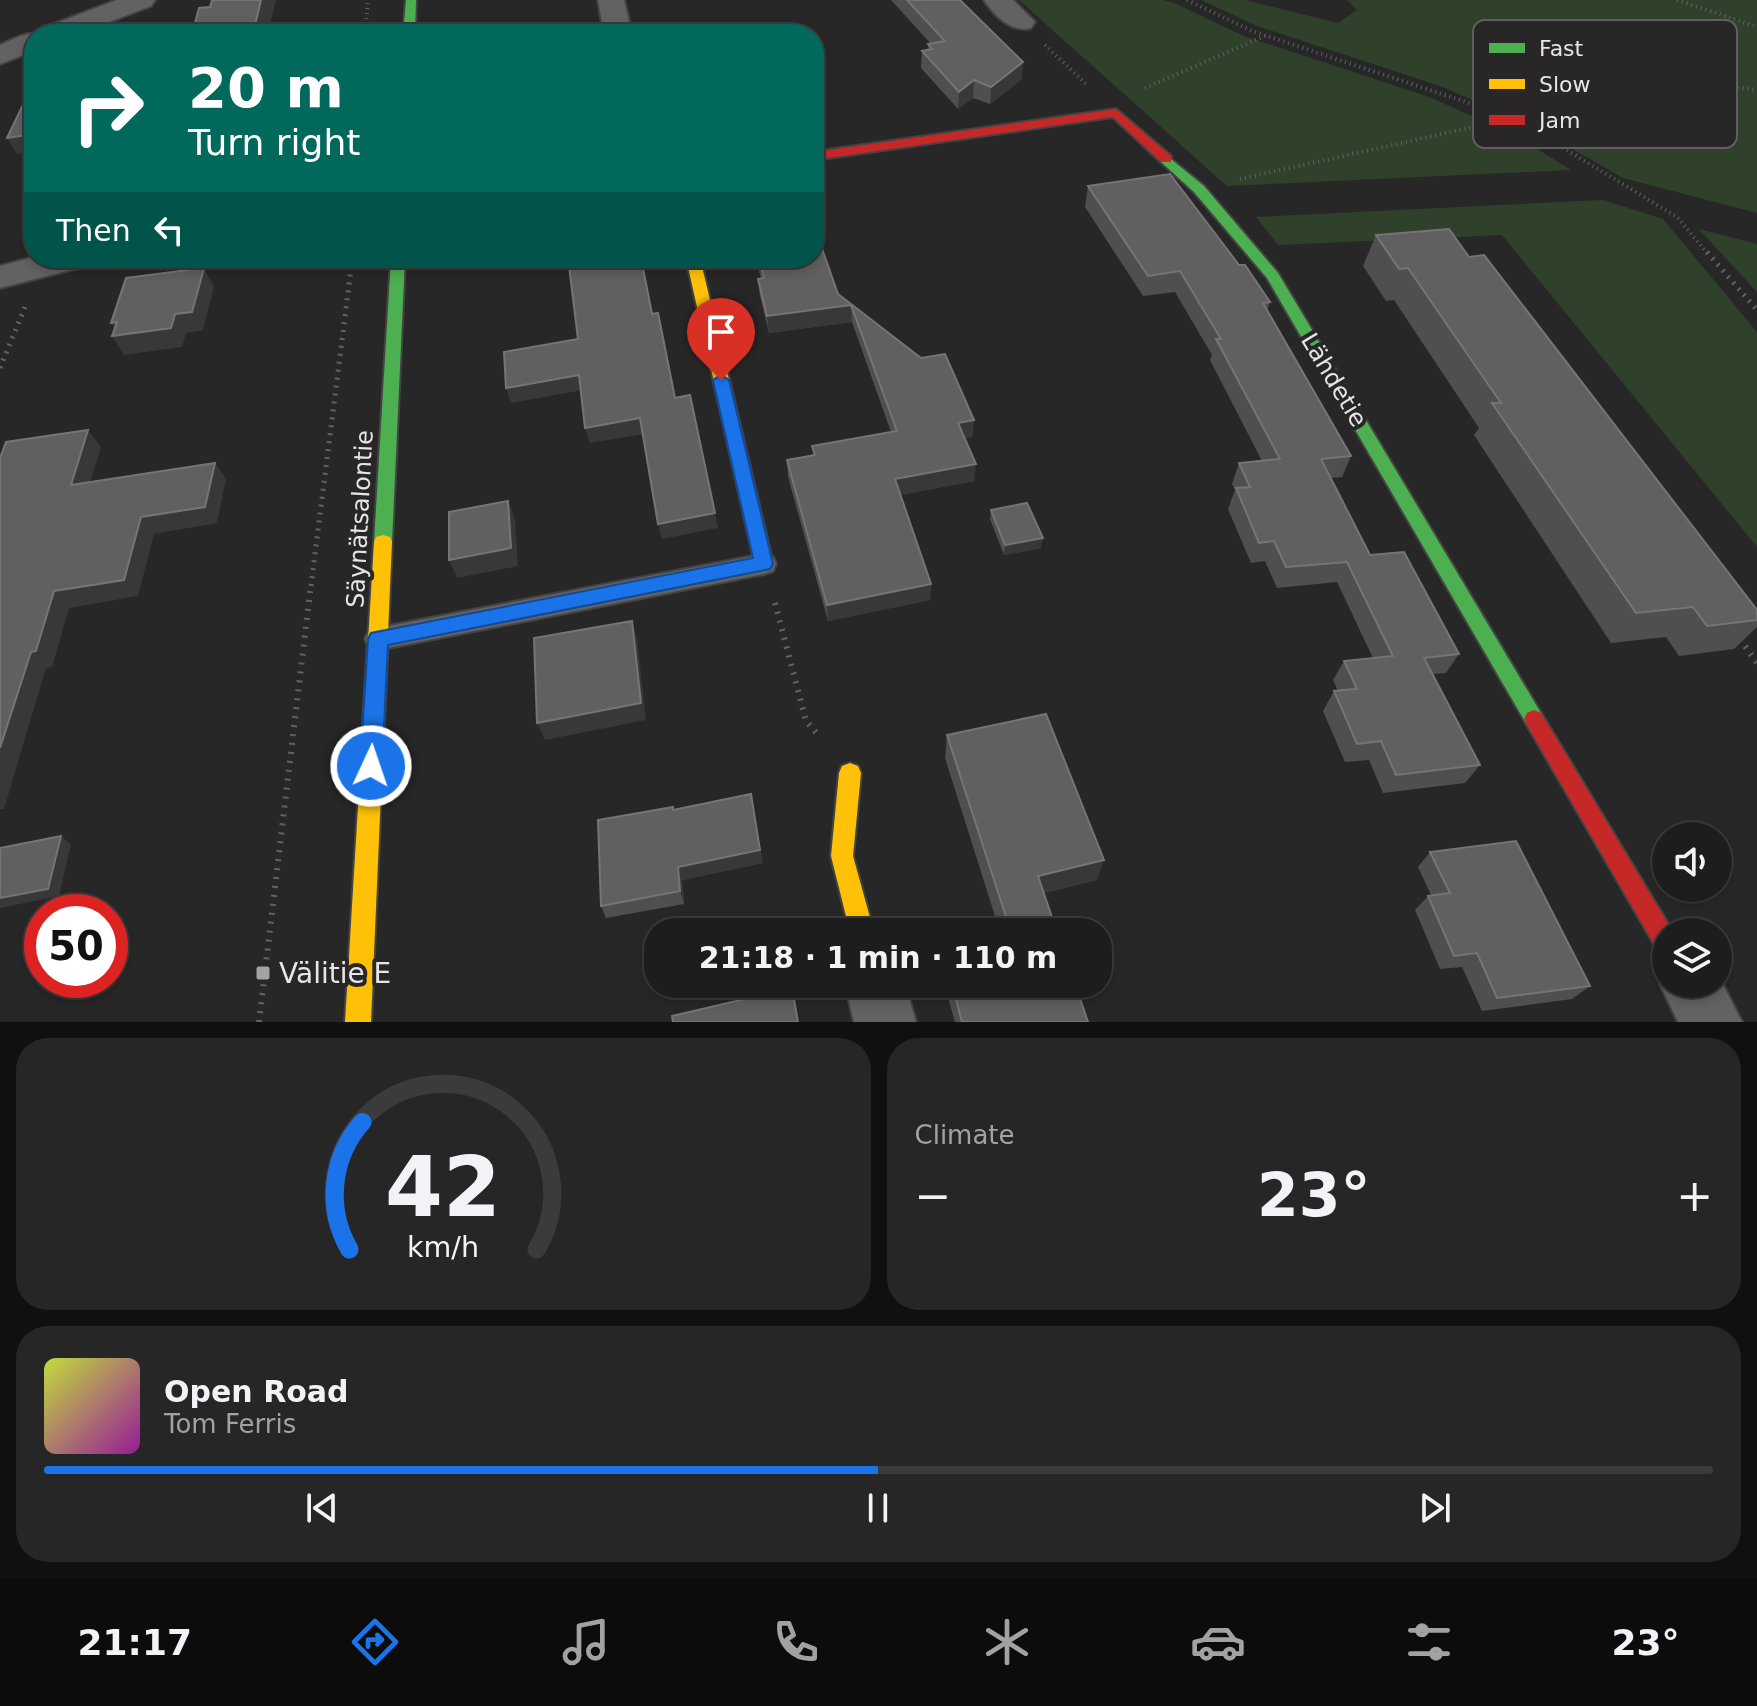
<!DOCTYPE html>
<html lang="en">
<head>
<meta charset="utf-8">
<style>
	:root { --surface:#1e1d1d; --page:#262626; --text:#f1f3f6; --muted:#a1a2a4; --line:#3c3b3b; --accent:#1a73e8 }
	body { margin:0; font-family:"DejaVu Sans",sans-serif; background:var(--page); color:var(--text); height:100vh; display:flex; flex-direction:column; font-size:30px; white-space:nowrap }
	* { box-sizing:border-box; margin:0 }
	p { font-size:26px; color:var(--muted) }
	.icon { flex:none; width:44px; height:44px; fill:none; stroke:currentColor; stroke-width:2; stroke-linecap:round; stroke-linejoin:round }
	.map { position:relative; height:1022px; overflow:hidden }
	.drawer { display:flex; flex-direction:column; gap:16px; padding:16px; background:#101010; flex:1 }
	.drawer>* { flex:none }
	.top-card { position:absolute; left:24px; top:24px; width:800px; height:244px; border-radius:32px; box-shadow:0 4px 12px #0003,0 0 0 2px var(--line); background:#00695c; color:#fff; overflow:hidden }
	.controls { position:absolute; left:1652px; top:822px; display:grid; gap:16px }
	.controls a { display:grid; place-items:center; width:80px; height:80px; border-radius:50%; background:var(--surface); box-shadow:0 4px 12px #0003,0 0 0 2px var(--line); font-size:40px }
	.speed { position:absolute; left:24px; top:894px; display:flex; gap:16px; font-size:40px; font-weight:700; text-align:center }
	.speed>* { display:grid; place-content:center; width:104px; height:104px; border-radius:50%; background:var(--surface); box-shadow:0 4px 12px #0003,0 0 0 2px var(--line); line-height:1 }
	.speed .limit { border:12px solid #d22; background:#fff; color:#111 }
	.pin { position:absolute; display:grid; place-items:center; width:68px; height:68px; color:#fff; margin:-82px -34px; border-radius:50% 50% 50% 0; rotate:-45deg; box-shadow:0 0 8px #0007 }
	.pin .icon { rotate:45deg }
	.me { position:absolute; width:88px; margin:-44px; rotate:3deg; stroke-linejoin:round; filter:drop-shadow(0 0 6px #0008) }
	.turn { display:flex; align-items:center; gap:28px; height:168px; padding:0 32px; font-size:36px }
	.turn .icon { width:104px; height:104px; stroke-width:2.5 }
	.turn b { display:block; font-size:56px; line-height:68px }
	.then { display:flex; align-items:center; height:76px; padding:0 32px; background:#0003; gap:16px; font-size:30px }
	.big { font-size:60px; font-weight:600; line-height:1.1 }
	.drawer .widget { flex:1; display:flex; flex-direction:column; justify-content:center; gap:12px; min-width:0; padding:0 28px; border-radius:32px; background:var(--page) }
	.drawer .dial { align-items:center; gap:0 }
	.dial svg { height:208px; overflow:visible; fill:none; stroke:var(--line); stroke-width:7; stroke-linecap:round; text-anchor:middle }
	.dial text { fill:var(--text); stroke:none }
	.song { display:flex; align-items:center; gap:24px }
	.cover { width:96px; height:96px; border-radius:12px; background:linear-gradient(135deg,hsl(70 70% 55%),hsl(300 70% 35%)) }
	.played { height:8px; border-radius:4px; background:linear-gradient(90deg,var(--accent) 50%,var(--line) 50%) }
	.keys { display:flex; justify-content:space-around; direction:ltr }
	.heat { display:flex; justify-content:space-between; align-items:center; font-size:44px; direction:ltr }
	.drawer .tiles { flex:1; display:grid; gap:16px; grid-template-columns:1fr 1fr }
	.widget:last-child { grid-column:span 2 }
	.trip { position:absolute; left:644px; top:918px; width:468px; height:80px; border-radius:32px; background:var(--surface); box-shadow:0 4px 12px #0003,0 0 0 2px var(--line); font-weight:600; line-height:80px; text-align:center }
	.tab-bar { display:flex; height:128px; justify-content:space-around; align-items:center; background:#0c0c0c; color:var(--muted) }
	.tab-bar .icon { width:56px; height:56px }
	.tab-bar .selected { color:var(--accent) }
	.tab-bar b { font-size:36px; color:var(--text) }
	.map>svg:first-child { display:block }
</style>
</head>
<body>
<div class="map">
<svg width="1757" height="1022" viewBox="0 0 1757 1022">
	<rect width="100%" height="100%" fill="#282727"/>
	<g fill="#2f412a">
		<polygon points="1019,0 1163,0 1174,3 1244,36 1429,97 1513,134 1571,170 1227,186"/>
		<polygon points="1201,0 1245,0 1338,23 1357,10 1347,0 1757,0 1757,213 1623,178 1533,126 1440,86 1257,26"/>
		<polygon points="1603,200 1663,219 1757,332 1757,547 1502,235 1278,245 1256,217"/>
		<polygon points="1699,229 1757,244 1757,292"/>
	</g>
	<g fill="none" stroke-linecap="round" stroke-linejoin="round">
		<defs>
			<polygon id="lane" points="764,554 773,557 776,564 773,571 764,574 378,650 369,647 365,639 369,631 378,628"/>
			<g id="street">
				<path d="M117 0H155L151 6 78 34H34V51L0 64V45C12 40 26 31 39 34L43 28Z"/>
				<polygon points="598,0 624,0 632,34 604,34"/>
				<path d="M984 0H1013L1035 22 1031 28C1011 33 995 16 984 0Z"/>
				<polygon points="34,257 34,258 91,258 86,266 0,288 0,266"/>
				<polygon points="1666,970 1666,984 1718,984 1718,975 1742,1022 1678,1022 1660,984"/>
				<polygon points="845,984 905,984 916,1022 854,1022"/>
			</g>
			<g id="fast">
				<polygon points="406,0 416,0 415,34 403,34"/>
				<polygon points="1166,155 1204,186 1278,273 1541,713 1544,719 1541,725 1534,728 1527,725 1267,278 1194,192 1161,162 1161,156"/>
				<polygon points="391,258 405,258 392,542 390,547 376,547 374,542"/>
			</g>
			<g id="slow">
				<polygon points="686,258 700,258 773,564 771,569 757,569 755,564"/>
				<polygon points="383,535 390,537 392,542 371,1022 345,1022 374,542 376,537"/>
				<polygon points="850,763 858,766 861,773 853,856 874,932 850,932 831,856 839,773 842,766"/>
			</g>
			<g id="jam">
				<polygon points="1116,109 1171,156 1171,162 1161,162 1113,117 814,160 814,152"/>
				<polygon points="1534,710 1541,713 1673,932 1666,932 1666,955 1658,951 1527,725 1524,719 1527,713"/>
			</g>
		</defs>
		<use href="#lane" stroke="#444343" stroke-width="4"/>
		<use href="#street" stroke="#444343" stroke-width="4"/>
		<use href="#fast" stroke="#444343" stroke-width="4"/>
		<use href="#slow" stroke="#444343" stroke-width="4"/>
		<use href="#jam" stroke="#444343" stroke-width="4"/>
		<g stroke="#636162" stroke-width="4" stroke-dasharray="1 4" stroke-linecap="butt">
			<polyline points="1187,0 1252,31 1514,118 1677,217 1708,254"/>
			<polyline points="1677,0 1757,27"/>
			<polyline points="365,34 368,0"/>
			<polyline points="1045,45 1087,85"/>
			<polyline points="1145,88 1267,35"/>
			<polyline points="1240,179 1514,118 1611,73 1757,90"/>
		</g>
		<g stroke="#636162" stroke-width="5" stroke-dasharray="2 6" stroke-linecap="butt">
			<polyline points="1707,252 1757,310"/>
			<polyline points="0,368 25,307"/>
			<polyline points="311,586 352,261"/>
		</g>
		<g stroke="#636162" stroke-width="6" stroke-dasharray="2 7" stroke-linecap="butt">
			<polyline points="775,603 806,721 819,736"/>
			<polyline points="1740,639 1757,663"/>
			<polyline points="259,1022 311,584"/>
		</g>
		<use href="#lane" fill="#636162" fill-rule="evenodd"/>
		<use href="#street" fill="#636162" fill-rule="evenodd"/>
		<use href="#fast" fill="#4caf50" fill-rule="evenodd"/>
		<use href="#slow" fill="#ffc107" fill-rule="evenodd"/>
		<use href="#jam" fill="#c62828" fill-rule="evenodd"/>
	</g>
	<g fill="#504f4f">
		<polygon points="891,0 960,0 1022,79 990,104 973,98 958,109 921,68 922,51 928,50 928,44 931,44"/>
		<polygon points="1088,186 1239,265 1270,302 1267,310 1351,456 1342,477 1330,478 1370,555 1459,654 1446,673 1433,674 1480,765 1465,783 1383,793 1369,760 1345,762 1323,711 1334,691 1338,691 1333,680 1344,661 1373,658 1337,582 1277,588 1265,561 1251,563 1228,509 1235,490 1232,484 1239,463 1262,461 1210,360 1212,355 1175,292 1143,296 1085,207"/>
		<polygon points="1376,235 1469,257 1757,610 1757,627 1734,649 1679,656 1666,637 1611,643 1474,435 1479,428 1394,300 1386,301 1363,266"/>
		<polygon points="756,258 814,258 838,294 974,420 972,437 965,438 974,481 900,495 931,584 930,600 828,621 788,477 787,460 813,455 812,446 891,432 852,322 769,333 760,296 758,279 761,279"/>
		<polygon points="991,510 1041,548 1004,555 990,519"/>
		<polygon points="947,735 1097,880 1044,893 1057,932 1000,932 945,758"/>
		<polygon points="674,810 763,863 682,880 684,904 606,918 601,906"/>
		<polygon points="1430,852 1590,986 1572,999 1482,1011 1462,967 1440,969 1415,910 1428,896 1431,895 1418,867"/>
		<polygon points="944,984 1075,984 1088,1022 955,1022"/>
	</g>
	<g fill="#393838">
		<polygon points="261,0 276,0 268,34 253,34"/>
		<polygon points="1023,62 1022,79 990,104 991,87"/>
		<polygon points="974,80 973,98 958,109 959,92"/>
		<polygon points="821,101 822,117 814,118 814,102"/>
		<polygon points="34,134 34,152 17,154 7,138"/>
		<polygon points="480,258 547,258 547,259 484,268"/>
		<polygon points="204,268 214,287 203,330 186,333 182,347 124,355 112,336 119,335 111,323 175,314"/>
		<polygon points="851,305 852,322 769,333 767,316"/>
		<polygon points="579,375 583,390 511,403 506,388"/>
		<polygon points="640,418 644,434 590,443 585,428"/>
		<polygon points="974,420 972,437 957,440 958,423"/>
		<polygon points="88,430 101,447 84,501 71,485"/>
		<polygon points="215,463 226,479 217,523 154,534 138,596 69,608 52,667 46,668 4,809 0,809 0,748 31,652 54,591 141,517"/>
		<polygon points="976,464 974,481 895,496 895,479"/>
		<polygon points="508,501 515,519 518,566 457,578 449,560"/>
		<polygon points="715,513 718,528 662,539 658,524"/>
		<polygon points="1043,538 1041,548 1004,555 1005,545"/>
		<polygon points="931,584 930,600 828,621 827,605"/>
		<polygon points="632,621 637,638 646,720 545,740 537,723"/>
		<polygon points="751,794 763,863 682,880 684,904 680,891 678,867"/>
		<polygon points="61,836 71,844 59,896 0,908 0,898"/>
		<polygon points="1104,860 1097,880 1033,896 1038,876"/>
	</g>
	<g fill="#615f60" stroke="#767475" stroke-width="2">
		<polygon points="212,0 261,0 253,34 192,34 199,8 210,7"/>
		<polygon points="907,0 960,0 1023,62 991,87 974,80 959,92 922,51 932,49 928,44 945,41"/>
		<polygon points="814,85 821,101 814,102"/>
		<polygon points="30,90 34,90 34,134 7,138"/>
		<polygon points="1170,174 1239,265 1245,265 1270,302 1263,303 1351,456 1321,459 1370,555 1404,552 1459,654 1424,658 1480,765 1396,775 1381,741 1357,744 1334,691 1357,689 1344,661 1393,656 1347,562 1286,567 1274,541 1259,543 1236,488 1250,487 1239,463 1280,459 1216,339 1221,339 1180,271 1148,276 1088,186"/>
		<polygon points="814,226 838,294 921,358 945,354 974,420 958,423 976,464 895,479 931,584 827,605 787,460 815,455 812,446 897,431 851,305 767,316 758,279 764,278 759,258 814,258"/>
		<polygon points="1449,229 1469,257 1484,255 1757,610 1757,620 1707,626 1693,607 1636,613 1492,403 1501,403 1408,268 1399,269 1376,235"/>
		<polygon points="568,258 641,258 652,314 658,313 675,398 690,395 715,513 658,524 640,418 585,428 579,375 506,388 504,352 578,339"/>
		<polygon points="204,268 192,312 175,314 171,328 112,336 117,322 111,323 126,278"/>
		<polygon points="88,430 71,485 215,463 205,507 141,517 124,580 54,591 36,651 31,652 0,748 0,458 6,442"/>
		<polygon points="508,501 511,548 449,560 449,512"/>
		<polygon points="1027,503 1043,538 1005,545 991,510"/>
		<polygon points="632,621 641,703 537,723 534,638"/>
		<polygon points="1046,714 1104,860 1038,876 1057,932 1011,932 947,735"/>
		<polygon points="751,794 760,850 678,867 680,891 601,906 598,820 673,807 673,810"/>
		<polygon points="61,836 48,889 0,898 0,848"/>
		<polygon points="1516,841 1590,986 1497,998 1477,953 1454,956 1428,896 1450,893 1430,852"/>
		<polygon points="952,984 1075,984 1088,1022 962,1022"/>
		<polygon points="792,988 798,1022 673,1022 672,1016"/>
	</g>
	<polygon fill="#1a73e8" stroke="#114b97" stroke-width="2" points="721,375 729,380 773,564 770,569 388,645 382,766 379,773 371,776 364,773 360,766 368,639 371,633 753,558 713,380"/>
	<rect fill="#a4a2a3" stroke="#292627" stroke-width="3" x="255" y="965" width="16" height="16" rx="4"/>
	<g text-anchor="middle" stroke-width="8" stroke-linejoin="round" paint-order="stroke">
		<g font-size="24" fill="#e7e5e6" stroke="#292627">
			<text transform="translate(1334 380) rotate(59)" y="8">Lähdetie</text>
			<text transform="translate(360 519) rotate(-87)" y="8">Säynätsalontie</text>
		</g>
		<g font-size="28" fill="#e7e5e6" stroke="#292627" text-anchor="start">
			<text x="279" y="983">Välitie E</text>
		</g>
	</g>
	<rect x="1473" y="20" width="264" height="128" rx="12" fill="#292627" stroke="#625f60" stroke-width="2"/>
	<rect x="1489" y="43" width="36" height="10" fill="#4caf50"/>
	<rect x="1489" y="79" width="36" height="10" fill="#ffc107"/>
	<rect x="1489" y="115" width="36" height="10" fill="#c62828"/>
	<g font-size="22" fill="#e7e5e6">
		<text x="1539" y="56">Fast</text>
		<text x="1539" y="92">Slow</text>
		<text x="1539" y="128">Jam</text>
	</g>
</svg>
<div class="controls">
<a><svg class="icon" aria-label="sound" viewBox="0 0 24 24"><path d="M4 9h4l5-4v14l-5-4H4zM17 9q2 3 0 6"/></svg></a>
<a><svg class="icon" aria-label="layers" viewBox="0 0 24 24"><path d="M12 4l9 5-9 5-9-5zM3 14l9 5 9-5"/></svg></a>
</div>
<div class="speed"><div class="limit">50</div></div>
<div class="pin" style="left:721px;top:380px;background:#d93025"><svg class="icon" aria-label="arrive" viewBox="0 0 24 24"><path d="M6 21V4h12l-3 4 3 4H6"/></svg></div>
<svg class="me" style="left:371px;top:766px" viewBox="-20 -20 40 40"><circle r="17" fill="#1a73e8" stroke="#fff" stroke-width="3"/><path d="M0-11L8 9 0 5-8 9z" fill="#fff"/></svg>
<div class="trip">21:18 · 1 min · 110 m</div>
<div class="top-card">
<div class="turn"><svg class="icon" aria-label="right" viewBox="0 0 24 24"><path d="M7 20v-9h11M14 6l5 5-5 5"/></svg><div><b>20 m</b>Turn right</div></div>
<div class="then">Then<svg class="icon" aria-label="left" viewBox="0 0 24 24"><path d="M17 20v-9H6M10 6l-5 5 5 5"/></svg></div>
</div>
</div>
<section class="drawer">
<div class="tiles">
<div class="widget dial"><svg viewBox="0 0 100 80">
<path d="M14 69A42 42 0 1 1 86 69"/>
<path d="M14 69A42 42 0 0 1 19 20" stroke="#1a73e8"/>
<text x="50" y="56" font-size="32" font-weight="700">42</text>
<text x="50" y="72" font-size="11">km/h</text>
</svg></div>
<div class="widget"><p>Climate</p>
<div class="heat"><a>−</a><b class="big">23°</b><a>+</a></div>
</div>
<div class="widget">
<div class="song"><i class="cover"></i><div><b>Open Road</b><p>Tom Ferris</p></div></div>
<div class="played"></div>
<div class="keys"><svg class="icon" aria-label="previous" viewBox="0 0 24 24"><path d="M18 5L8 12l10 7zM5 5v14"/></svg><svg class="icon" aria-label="pause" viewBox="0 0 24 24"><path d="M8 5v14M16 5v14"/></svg><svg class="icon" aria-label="next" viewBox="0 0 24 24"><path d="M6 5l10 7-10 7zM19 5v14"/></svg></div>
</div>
</div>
</section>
<nav class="tab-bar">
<b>21:17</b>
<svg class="icon selected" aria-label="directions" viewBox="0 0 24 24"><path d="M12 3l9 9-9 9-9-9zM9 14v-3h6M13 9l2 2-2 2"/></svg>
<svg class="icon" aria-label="music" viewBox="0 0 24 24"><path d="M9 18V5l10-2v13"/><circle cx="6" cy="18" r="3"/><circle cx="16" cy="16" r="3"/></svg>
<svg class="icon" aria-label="phone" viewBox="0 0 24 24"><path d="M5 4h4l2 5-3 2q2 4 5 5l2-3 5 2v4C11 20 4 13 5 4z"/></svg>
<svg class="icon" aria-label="climate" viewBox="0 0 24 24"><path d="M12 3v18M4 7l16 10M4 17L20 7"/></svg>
<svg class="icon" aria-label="car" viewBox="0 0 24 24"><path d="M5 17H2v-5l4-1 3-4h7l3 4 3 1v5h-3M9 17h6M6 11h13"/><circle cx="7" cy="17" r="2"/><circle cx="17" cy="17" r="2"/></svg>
<svg class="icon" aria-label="filters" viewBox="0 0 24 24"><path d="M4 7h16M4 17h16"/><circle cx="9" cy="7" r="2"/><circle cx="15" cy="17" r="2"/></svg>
<b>23°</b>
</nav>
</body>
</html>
